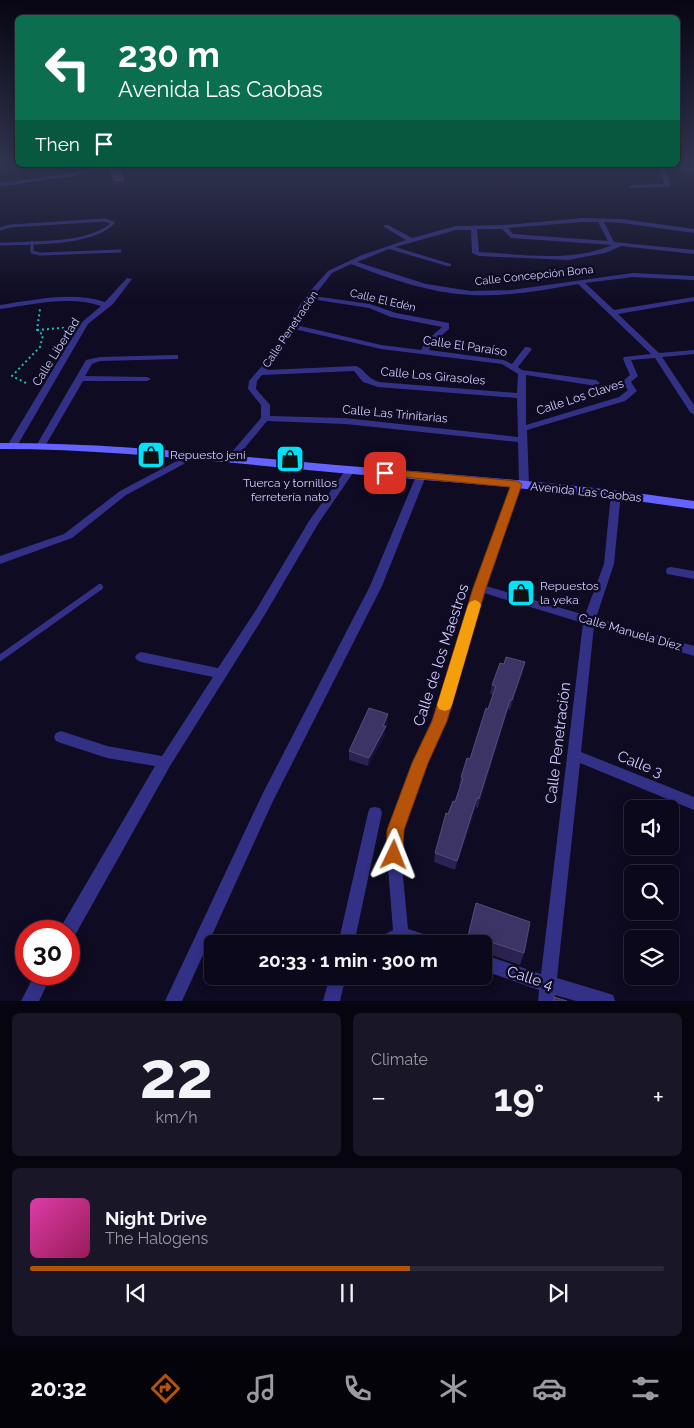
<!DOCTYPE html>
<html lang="en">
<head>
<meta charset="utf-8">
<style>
	:root { --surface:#0a081a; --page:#181627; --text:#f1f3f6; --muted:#999aa2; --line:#2a2939; --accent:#b45309 }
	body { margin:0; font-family:Raleway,sans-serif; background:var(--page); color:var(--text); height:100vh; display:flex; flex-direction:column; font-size:19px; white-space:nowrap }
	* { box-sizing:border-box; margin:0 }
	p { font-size:16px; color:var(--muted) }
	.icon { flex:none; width:28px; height:28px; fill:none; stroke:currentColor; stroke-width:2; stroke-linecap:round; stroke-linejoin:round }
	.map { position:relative; height:1001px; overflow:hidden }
	.side { display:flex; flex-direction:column; gap:12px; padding:12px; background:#06040e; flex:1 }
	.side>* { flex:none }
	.hud { position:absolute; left:15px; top:15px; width:665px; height:152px; border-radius:8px; box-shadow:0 2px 12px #0003,0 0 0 1px var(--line); background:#0b6e4f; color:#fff; overflow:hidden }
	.buttons { position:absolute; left:624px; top:800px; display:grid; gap:10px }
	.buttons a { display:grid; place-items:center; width:55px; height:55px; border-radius:8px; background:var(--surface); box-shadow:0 2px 12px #0003,0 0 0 1px var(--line); font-size:25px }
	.speed { position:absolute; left:15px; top:920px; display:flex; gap:10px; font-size:25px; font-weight:700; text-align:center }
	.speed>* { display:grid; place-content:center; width:65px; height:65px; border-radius:50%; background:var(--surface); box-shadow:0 2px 12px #0003,0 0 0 1px var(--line); line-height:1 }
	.speed .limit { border:8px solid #d22; background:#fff; color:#111 }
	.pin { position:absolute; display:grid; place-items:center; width:42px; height:42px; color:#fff; margin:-21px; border-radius:10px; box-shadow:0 2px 8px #0006 }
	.me { position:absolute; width:55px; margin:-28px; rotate:2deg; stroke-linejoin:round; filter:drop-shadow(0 0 4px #0008) }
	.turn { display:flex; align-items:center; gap:18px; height:105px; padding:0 20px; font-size:22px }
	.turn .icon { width:65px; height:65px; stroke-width:2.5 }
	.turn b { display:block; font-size:35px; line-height:42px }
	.then { display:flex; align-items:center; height:48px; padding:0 20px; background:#0003; gap:10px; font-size:19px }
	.big { font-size:38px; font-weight:700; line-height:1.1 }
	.side .widget { flex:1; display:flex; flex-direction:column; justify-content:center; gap:8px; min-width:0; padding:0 18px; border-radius:8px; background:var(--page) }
	.side .dial { align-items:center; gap:0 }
	.dial b { font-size:65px; line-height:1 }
	.song { display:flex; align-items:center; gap:15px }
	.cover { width:60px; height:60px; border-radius:8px; background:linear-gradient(135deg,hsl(320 70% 55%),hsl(330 70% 35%)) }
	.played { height:5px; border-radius:2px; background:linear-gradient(90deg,var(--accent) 60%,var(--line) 60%) }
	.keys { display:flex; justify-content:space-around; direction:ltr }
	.heat { display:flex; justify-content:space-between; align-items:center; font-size:28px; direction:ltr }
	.side .tiles { flex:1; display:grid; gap:12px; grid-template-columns:1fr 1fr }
	.widget:last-child { grid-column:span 2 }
	.trip { position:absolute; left:204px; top:935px; width:288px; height:50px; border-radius:8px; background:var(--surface); box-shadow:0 2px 12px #0003,0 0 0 1px var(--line); font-weight:700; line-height:50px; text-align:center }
	.dock { display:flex; height:80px; justify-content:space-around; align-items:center; background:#04030a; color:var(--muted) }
	.dock .icon { width:35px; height:35px }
	.dock .current { color:var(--accent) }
	.dock b { font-size:22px; color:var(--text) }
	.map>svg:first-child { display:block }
</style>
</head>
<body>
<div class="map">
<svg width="694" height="1001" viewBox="0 0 694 1001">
	<rect width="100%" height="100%" fill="#0e0b22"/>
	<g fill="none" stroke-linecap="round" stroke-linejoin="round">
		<g stroke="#21beb2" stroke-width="2" stroke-dasharray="2 3" stroke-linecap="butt">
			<polyline points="37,330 73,327"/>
			<polyline points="26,383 12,376 40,347 43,335 37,330 40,309"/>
		</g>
		<g stroke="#333186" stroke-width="3">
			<polyline points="0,185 69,175 117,165"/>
			<path d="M0 229 10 226 105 220 113 223C91 245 31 243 0 244"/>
			<polyline points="32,242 32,252 40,254 120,251"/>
		</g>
		<polyline stroke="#333186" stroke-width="6" points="0,658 100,587"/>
		<g fill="#333186" fill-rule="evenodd">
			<polygon points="531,165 548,165 533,168"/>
			<polygon points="658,165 694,168 694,172 665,169 671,184 668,187 630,188 629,187 632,185 664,184"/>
			<path d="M583 218 622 219 694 229V233L622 223 604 222 614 242 694 250V254L621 246 605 253 568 260 479 256 472 253 471 230H456L395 247 451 264V266H447L389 249 357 262 426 284 471 291 511 290 633 273 694 276V280L633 277 585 283 614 310 694 297V301L618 314 659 353 694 350V354L662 357 694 405V415L690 412 655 358 631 360 638 376 631 382 637 391 625 401 527 430 529 485 527 487H521L486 586 585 615 604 564 611 493 613 491H619L621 493 614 564 596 618 694 646V656L594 626 581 752 694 797V810L580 763 557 978 607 993 613 995 615 1001H576L555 995V1001H538L539 990 482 970V954L541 974 583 623 484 593 447 721 434 747 402 830 401 855 408 929 436 938 438 944 402 942 376 944 378 938 393 930 387 855 388 830 420 747 433 721 474 588 512 484 514 482H519L518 442 345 424 267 421 234 461H228L226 459 261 418V405L248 389 249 381 267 360 305 297 328 271 362 255 406 240 384 227V225H388L412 238 456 226 504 225ZM583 222H598L608 241 513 234 508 228ZM477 229H502L511 238 612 245C570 263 524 254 479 252ZM351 264C390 279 430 293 471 295 507 297 543 290 578 284L651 354 624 357 623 359 630 375 622 382 628 390 619 397 526 425V375L596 386 600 383 596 380 522 370 518 367 532 349 528 347H525L512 364 504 360 429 350 432 344 449 329V323L396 313 370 304 314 296 332 273ZM311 299 369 308 391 317 442 327 426 341 421 350 381 345 296 325ZM294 329 381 349 502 364 518 374 517 393 379 382C365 377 366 370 356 366L267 370 274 361ZM354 371 363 382 378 387 517 398 518 437 345 418 270 416V405L256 389 257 381 262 375Z"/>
			<path d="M127 278 132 279 113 304 88 324 17 446 12 449 9 448 7 446 81 323 101 306C69 295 32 305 0 309V305C34 300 72 291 105 302Z"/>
			<polygon points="175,355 178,355 178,359 100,361 92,364 85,376 147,377 151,379 147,381 83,381 44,448 41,449 36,446 86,360 100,357"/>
			<polygon points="192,453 197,456 195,458 126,495 72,538 0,564 0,556 64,534 120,491"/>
			<polygon points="350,467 355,470 318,524 264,616 170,766 74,937 69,939 69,931 60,931 62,925 155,766 107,758 61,743 56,741 54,737 56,733 61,731 107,746 162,756 213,677 141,662 137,660 135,657 137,654 141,652 218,668 256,610 309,521 347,468"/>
			<polygon points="421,473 426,476 382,586 273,801 182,1001 165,1001 263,793 370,586 416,476"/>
			<polygon points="671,567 694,571 694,579 667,574 666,571 667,568"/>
			<polygon points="375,807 380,808 382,813 354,944 338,944 368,813 370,808"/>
			<polygon points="35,974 52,974 39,1001 21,1001"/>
			<polygon points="330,976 346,976 340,1001 323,1001"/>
		</g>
		<path fill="#6463ff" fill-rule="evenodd" d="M0 443C112 443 225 455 336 465 456 475 575 483 694 501V509C577 491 458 483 340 473 227 463 113 449 0 449Z"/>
	</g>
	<g fill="#2b2252">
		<polygon points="525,662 523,671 510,710 508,709 478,808 476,807 455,870 434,862 435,853 448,814 455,802 460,786 459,786 461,777 470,759 493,695 490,694 492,685 504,664"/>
		<polygon points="388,723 385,729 385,735 368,766 349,760 349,751"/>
		<polygon points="476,903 524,953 520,965 483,952 482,944 466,944"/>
	</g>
	<g fill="#181137">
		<polygon points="124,180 125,185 115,186 114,181"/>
		<polygon points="525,662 523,671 510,710 512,700"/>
		<polygon points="510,700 508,709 478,808 479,799"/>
		<polygon points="388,714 388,723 385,729 385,735 368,766 369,758"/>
		<polygon points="477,798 476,807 455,870 457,861"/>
		<polygon points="485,940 482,952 483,942"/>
	</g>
	<g fill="#3c3465" stroke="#544c7d">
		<polygon points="120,167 124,180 114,181 110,168"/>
		<polygon points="506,657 525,662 512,700 510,700 479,799 477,798 457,861 435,853 446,813 448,814 453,801 455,802 463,778 461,777 467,758 470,759 486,708 488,709 496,686 492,685 500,663 504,664"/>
		<polygon points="369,708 388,714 383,726 386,726 369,758 349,751"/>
		<polygon points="476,903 530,922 524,953 485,940 483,942 483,945 482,944 478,944 467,940"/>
		<polygon points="554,997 567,1001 554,1001"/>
	</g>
	<linearGradient id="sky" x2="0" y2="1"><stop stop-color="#080613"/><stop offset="0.54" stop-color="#30344f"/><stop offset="1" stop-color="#30344f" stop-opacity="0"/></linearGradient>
	<rect width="694" height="302" fill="url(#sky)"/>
	<polygon fill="#b45309" stroke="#753606" points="385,469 517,481 522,484 486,588 447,721 428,763 404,830 403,855 400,861 394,863 388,861 386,855 387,830 412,763 432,721 473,588 510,487 381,475 380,473 381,470"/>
	<polygon fill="#f59e0b" points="475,600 479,602 481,605 452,705 450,709 445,711 439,709 437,705 468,605 470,602"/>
	<defs>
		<symbol id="shop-square" viewBox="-11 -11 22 22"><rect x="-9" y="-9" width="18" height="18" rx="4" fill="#00e2f7" stroke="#0e0b22"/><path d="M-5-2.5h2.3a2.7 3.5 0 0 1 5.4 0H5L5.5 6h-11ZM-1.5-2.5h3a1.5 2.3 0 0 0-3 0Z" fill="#111"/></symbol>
	</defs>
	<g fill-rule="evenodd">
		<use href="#shop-square" x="135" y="439" width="32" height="32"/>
		<use href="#shop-square" x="274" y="443" width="32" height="32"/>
		<use href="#shop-square" x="505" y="577" width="32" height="32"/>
	</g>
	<g text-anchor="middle" stroke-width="5" stroke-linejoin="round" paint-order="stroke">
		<g font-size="11" fill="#d1ccff" stroke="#0e0b22">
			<text transform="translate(534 275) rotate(-6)" y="4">Calle Concepción Bona</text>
			<text transform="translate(383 300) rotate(13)" y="4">Calle El Edén</text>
			<text transform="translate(290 329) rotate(-56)" y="4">Calle Penetración</text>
		</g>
		<g font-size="12" fill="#d1ccff" stroke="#0e0b22">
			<text transform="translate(465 346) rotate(8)" y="4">Calle El Paraíso</text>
			<text transform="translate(56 352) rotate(-58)" y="4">Calle Libertad</text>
			<text transform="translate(433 376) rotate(5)" y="4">Calle Los Girasoles</text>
			<text transform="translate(580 397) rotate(-18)" y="4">Calle Los Claves</text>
			<text transform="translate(395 414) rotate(5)" y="4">Calle Las Trinitarias</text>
			<text transform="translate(586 492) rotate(6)" y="4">Avenida Las Caobas</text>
			<text transform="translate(630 632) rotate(16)" y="4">Calle Manuela Díez</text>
		</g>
		<g font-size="12" fill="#d1ccff" stroke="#0e0b22" text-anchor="start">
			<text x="170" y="459">Repuesto jeni</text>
			<text x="290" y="487" text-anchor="middle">Tuerca y tornillos<tspan x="290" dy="14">ferretería nato</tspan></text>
			<text x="540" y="590">Repuestos<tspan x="540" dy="14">la yeka</tspan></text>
		</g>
		<g font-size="15" fill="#d1ccff" stroke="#0e0b22">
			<text transform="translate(441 655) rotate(-72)" y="5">Calle de los Maestros</text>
			<text transform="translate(558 743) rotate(-83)" y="5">Calle Penetración</text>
			<text transform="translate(640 764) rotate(22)" y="5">Calle 3</text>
			<text transform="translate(530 978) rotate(18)" y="5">Calle 4</text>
		</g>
	</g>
</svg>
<div class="buttons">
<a><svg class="icon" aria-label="sound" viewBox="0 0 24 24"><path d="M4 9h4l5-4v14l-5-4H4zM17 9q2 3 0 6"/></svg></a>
<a><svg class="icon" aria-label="search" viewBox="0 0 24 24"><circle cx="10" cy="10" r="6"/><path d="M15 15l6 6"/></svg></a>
<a><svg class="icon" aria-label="layers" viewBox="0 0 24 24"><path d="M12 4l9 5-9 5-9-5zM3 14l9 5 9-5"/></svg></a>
</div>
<div class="speed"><div class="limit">30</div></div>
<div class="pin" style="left:385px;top:473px;background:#d93025"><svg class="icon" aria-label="arrive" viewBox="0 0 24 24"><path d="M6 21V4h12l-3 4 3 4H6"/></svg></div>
<svg class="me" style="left:394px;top:855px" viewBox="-20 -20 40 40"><path d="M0-17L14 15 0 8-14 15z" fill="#b45309" stroke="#fff" stroke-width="4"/></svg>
<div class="trip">20:33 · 1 min · 300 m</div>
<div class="hud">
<div class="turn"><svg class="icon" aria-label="left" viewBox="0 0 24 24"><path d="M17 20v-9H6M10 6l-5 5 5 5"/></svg><div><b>230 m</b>Avenida Las Caobas</div></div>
<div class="then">Then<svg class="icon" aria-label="arrive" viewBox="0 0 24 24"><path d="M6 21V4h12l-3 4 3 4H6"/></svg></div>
</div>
</div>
<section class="side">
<div class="tiles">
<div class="widget dial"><b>22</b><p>km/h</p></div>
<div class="widget"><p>Climate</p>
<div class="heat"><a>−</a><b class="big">19°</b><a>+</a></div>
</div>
<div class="widget">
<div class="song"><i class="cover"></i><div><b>Night Drive</b><p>The Halogens</p></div></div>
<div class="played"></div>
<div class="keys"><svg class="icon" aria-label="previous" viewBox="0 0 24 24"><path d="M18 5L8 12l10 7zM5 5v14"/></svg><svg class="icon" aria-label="pause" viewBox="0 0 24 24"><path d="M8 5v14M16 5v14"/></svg><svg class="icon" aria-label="next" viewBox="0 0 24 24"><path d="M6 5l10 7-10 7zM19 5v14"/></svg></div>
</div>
</div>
</section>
<nav class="dock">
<b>20:32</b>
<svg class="icon current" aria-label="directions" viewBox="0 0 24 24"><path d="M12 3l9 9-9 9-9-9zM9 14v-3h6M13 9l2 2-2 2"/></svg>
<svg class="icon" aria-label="music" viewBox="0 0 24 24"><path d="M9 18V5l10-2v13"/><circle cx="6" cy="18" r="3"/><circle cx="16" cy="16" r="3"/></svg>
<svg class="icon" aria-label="phone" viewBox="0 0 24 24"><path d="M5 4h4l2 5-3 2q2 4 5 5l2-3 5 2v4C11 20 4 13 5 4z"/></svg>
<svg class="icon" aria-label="climate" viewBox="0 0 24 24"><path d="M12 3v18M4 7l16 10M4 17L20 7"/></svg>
<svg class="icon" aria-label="car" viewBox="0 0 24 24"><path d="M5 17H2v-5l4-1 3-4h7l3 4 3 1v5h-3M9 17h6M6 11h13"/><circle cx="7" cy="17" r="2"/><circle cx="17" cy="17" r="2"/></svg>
<svg class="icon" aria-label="filters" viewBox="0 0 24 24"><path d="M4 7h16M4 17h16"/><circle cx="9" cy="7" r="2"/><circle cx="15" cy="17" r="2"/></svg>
</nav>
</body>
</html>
